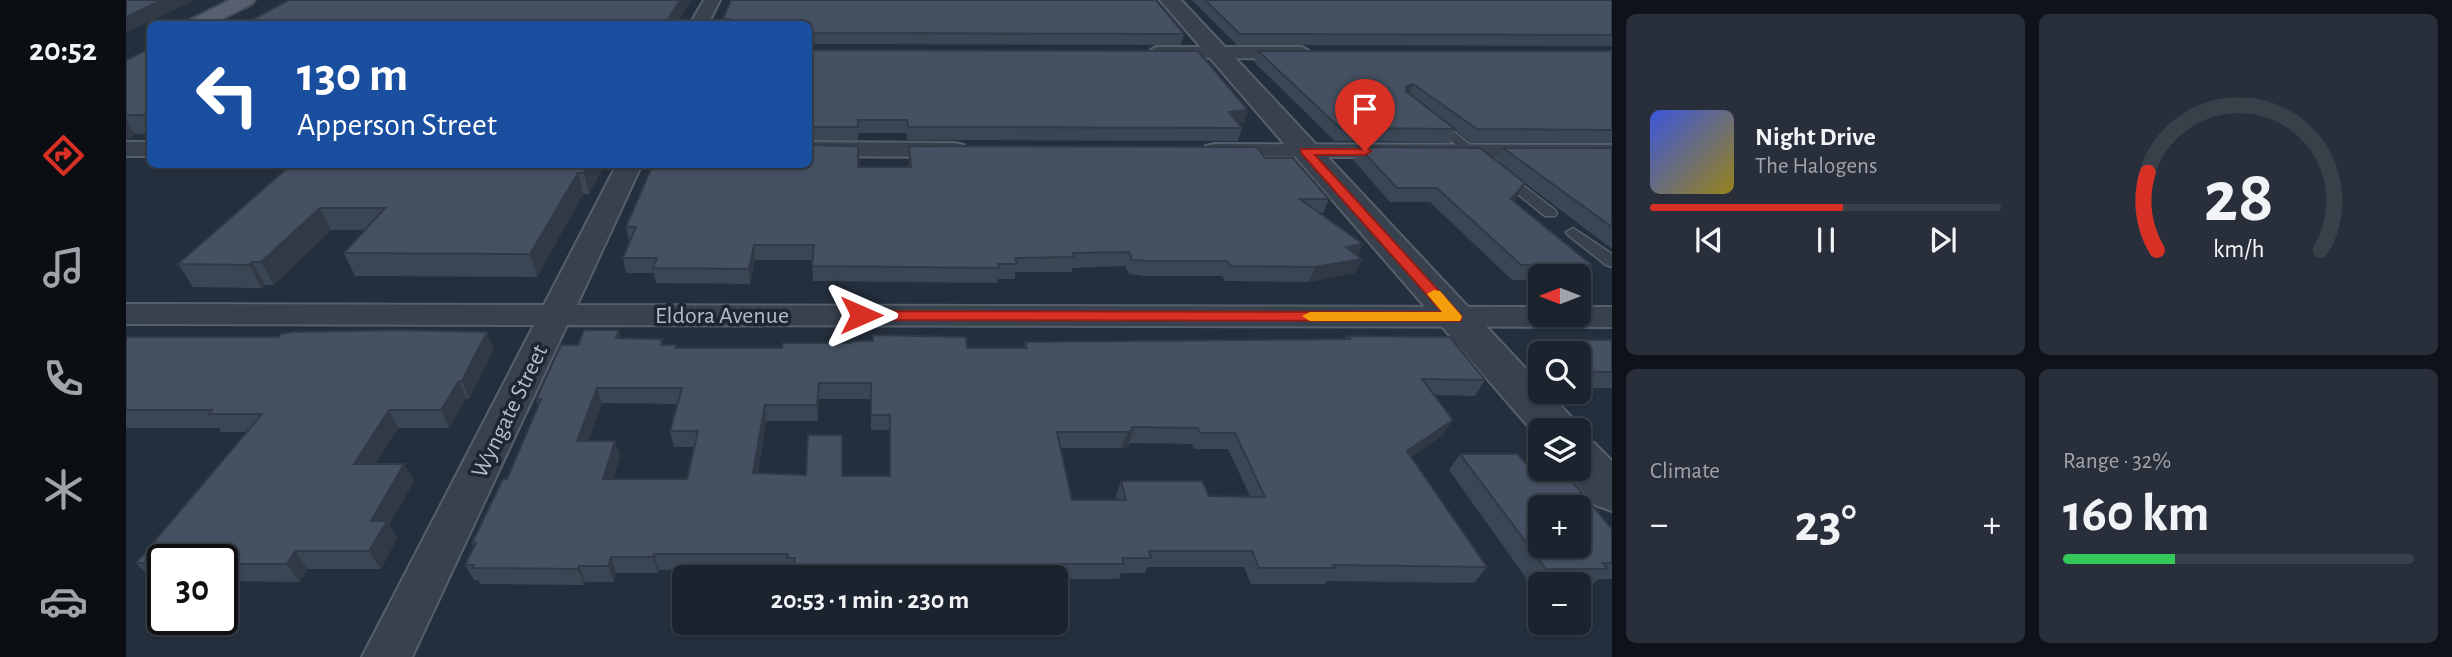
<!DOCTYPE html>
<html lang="en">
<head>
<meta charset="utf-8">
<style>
	:root { --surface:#1b232e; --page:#282f3a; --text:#f1f3f6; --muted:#a0a4aa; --line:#39404a; --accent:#d93025 }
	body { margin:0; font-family:"Alegreya Sans",sans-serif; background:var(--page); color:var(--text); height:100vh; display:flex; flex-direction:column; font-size:26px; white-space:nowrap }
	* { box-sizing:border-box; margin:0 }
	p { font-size:23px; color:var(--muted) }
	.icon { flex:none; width:38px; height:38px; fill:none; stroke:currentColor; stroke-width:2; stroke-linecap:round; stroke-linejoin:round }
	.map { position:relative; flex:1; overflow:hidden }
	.sheet { display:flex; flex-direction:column; gap:14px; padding:14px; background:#0f1319; width:840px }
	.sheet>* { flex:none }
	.hud { position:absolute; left:21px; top:21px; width:665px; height:147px; border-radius:10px; box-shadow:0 2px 5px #0004,0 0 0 2px var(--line); background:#1a4fa0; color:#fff; overflow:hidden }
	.needle { width:46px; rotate:270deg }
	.controls { position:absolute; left:1402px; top:264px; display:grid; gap:14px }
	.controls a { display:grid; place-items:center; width:63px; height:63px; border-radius:10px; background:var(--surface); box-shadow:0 2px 5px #0004,0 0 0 2px var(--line); font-size:35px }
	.speed { position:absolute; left:21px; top:544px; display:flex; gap:14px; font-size:35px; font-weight:700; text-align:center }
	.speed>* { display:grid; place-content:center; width:91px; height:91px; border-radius:50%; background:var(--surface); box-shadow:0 2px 5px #0004,0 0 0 2px var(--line); line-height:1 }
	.speed .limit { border:4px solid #111; border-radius:10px; background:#fff; color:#111 }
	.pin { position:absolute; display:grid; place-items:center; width:60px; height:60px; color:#fff; margin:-72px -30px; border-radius:50% 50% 50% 0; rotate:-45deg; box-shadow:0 0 7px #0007 }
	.pin .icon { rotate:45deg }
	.me { position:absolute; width:77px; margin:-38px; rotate:90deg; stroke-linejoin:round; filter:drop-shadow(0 0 5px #0008) }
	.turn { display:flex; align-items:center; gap:24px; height:147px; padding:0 35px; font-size:32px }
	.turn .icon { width:91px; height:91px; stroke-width:2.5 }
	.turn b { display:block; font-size:49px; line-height:60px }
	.big { font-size:52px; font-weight:700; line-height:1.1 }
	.sheet .tile { flex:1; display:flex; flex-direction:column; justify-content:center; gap:10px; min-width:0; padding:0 24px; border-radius:10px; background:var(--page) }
	.sheet .dial { align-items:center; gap:0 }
	.dial svg { height:182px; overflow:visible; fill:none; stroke:var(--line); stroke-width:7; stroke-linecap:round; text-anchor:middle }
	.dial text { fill:var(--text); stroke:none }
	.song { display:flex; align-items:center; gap:21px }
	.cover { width:84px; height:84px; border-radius:10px; background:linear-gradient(135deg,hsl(230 70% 55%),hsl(50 70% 35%)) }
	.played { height:7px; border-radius:4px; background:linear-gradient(90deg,var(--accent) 55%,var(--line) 55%) }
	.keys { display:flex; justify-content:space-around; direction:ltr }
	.heat { display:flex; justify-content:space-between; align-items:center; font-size:38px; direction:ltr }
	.charge { height:10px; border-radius:5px; background:linear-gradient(90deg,#34c759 32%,var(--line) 0) }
	.sheet .tiles { flex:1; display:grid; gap:14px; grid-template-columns:repeat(2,1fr) }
	.trip { position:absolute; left:546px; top:565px; width:396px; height:70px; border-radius:10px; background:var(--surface); box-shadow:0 2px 5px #0004,0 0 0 2px var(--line); font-weight:700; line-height:70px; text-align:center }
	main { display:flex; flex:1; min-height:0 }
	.dock { display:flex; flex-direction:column; width:126px; justify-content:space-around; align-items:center; background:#0b0e12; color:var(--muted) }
	.dock .icon { width:49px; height:49px }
	.dock .on { color:var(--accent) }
	.dock b { font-size:32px; color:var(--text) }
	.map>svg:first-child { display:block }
</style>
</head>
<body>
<main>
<nav class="dock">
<b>20:52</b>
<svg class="icon on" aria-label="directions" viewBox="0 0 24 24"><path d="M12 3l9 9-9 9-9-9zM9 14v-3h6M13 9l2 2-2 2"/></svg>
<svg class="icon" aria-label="music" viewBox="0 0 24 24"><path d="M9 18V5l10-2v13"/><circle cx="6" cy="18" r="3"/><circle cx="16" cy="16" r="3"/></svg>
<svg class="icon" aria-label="phone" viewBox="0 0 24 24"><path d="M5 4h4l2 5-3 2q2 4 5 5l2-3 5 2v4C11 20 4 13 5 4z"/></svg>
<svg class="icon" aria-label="climate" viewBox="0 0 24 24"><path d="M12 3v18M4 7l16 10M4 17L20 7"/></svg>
<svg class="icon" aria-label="car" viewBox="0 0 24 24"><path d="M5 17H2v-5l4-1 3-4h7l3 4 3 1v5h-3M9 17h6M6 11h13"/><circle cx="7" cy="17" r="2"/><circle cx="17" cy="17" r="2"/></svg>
</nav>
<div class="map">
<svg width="1486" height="657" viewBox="0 0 1486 657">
	<rect width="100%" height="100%" fill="#242f3e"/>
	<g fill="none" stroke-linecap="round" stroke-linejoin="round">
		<defs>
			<g id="service">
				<polygon points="1307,116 1429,210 1431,213 1429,216 1419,216 1303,123 1301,120"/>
				<polygon points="1447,228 1486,254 1486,267 1480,265 1442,235 1440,232"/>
			</g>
			<g id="minor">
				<polygon points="578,0 594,0 582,24 564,24"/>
				<polygon points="1030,47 1176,47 1186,53 1176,59 1023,57 1020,53"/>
				<rect x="0" y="142" width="24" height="14"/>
				<polygon points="682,142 829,143 838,145 841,150 838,155 829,157 682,156"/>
				<polygon points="1089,144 1486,145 1486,159 1080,156 1077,151 1080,146"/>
				<polygon points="491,164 516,164 451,305 1414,307 1414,315 1452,315 1452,307 1486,307 1486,327 441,325 286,657 236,657 408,325 0,324 0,304 418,305"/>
			</g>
			<g id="tertiary">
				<polygon points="1034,0 1055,0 1414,384 1414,392 1422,392 1447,419 1453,430 1452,431 1414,430 1414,440"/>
				<polygon points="1452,438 1468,443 1486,461 1486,511 1469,505 1437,469 1452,469"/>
			</g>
			<polygon id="primary" points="104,0 129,0 126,4 86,24 61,24 64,20"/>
		</defs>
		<use href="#service" stroke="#565f6c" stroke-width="3"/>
		<use href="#minor" stroke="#565f6c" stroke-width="4"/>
		<use href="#tertiary" stroke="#565f6c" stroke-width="4"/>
		<use href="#primary" stroke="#414a57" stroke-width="4"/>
		<use href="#service" fill="#38414e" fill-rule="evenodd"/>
		<use href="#minor" fill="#38414e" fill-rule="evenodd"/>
		<use href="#tertiary" fill="#38414e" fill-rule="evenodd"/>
		<use href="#primary" fill="#56606e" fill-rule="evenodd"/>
	</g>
	<g fill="#3b4654" fill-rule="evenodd">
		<polygon points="1066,0 1486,0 1486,46 1111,45"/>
		<polygon points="597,19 1058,34 1055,45 682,44 682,24 598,24"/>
		<polygon points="24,48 24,134 9,134 0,140 0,60"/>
		<polygon points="682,50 1122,110 1118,123 1112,123 1116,128 1112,141 781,140 781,133 732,133 732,140 682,140"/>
		<polygon points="1132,51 1486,51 1486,143 1344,142 1329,130 1323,142 1209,141 1128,62"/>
		<polygon points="783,146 1139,158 1203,199 1197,213 1194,213 1237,244 1232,256 1236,259 1229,273 1183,282 1099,281 1096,276 1018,276 1003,274 999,266 946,268 946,272 889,272 889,279 872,279 871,283 687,281 686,260 629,260 624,284 530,283 528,273 500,273 497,258 504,241 503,241 500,227 732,167 783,167"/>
		<polygon points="1233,147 1370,160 1377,148 1486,148 1486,249 1399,183 1388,201 1466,265 1455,280 1452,280 1452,276 1414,276 1414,280 1386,280 1304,202 1264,202 1228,161"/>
		<polygon points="166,164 476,170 463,194 457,194 411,277 229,276 218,253 239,230 205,230 148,285 139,285 136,288 67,287 52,264"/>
		<path d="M493 330 495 339H536L537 345 550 348H656L724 343V341L841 348H898L899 342 1219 339 1221 336 1359 380 1349 396 1308 395 1317 435 1285 457 1361 567 1348 583 1201 581 1199 584H1125L1118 567H1021L1019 573H995L993 579H931L930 583H929V578H669L668 573H663V570H533L532 573H490L488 582H459L458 585 355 584 353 581 348 580 339 565 348 546 346 543 381 479 412 406 410 399 452 345ZM693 399H745V430H764V476H716V435L680 475 632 473 640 421H692ZM476 403 552 404 544 431 548 447H569L561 479H487L494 457 489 441H462ZM1004 443 1066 444 1068 449H1102L1124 496H1083L995 481 990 496 991 500H946L934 448H996L1003 446Z"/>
		<polygon points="361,332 368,349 343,399 340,399 323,428 272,428 249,464 278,464 288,481 263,525 271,538 255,569 182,569 174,582 96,581 96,560 37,560 37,581 27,580 10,563 121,432 95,432 93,428 0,428 0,337 152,337"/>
		<polygon points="1427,340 1486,340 1486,388 1452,388 1452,354 1418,354"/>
		<polygon points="1334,454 1414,481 1486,529 1486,579 1472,579 1466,585 1405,585 1323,470"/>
	</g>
	<g fill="#303945">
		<polygon points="36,0 69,0 0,33 0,17"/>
		<polygon points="554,0 565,0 551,24 539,24"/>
		<polygon points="1287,84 1282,96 1276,99 1281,86"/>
		<polygon points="1122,110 1118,123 1100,125 1103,112"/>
		<polygon points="0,119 9,134 0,140"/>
		<polygon points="463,164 475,164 476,170 463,194 458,173"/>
		<polygon points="452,173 457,194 411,277 404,254"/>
		<polygon points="1399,183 1391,197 1377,213 1385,199"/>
		<polygon points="194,208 205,230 148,285 135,262"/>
		<polygon points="1237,244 1231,258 1220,247"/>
		<polygon points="628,245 629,260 624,284 623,269"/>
		<polygon points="1236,259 1229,273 1183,282 1189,267"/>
		<polygon points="126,262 139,285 136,288 123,265"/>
		<polygon points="493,330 497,345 490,338"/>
		<polygon points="361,332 368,349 343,399 336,381"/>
		<polygon points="333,381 340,399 323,428 315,410"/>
		<polygon points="693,383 693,399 692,421 691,405"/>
		<polygon points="471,388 476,403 456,456 451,441"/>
		<polygon points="639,405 640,421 629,488 627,473"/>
		<polygon points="263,410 272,428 238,481 228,464"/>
		<polygon points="1327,420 1317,435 1271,467 1281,451"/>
		<polygon points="1007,430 1003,446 996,448 1001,432"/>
		<polygon points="489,441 494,457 482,495 477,479"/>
		<polygon points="278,464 288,481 263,525 271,538 255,569 243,551 245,521"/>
		<polygon points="169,551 182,569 174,582 161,564"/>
		<polygon points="528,554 533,570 532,573 527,557"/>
		<polygon points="485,557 490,573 488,582 482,566"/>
		<polygon points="453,566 459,582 458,585 452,569"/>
	</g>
	<g fill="#455162" stroke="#303945" stroke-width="2" fill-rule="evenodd">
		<polygon points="0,0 36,0 0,17"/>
		<polygon points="163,0 554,0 539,24 118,24"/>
		<polygon points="605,0 1030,0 1058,34 682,33 682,24 601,24 603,19 597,19"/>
		<polygon points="1079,0 1486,0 1486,35 1114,34"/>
		<polygon points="24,48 24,115 0,115 0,60"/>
		<polygon points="682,50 1072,51 1122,110 1103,112 1116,128 782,127 781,120 732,120 732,127 682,127"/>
		<polygon points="1132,51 1486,51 1486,130 1351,129 1287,84 1281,86 1280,91 1329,129 1214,128"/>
		<polygon points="682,145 732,146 732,167 785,167 783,146 1131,147 1139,158 1167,158 1203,199 1174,199 1237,244 1220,247 1236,259 1189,267 1104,266 1101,261 1022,261 1006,260 1003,252 947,253 948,257 889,258 891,264 872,264 873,268 686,266 688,245 628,245 623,269 527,268 531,258 497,258 510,227 500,227 527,164 682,164"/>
		<polygon points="1233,147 1354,148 1399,183 1385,199 1466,265 1395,265 1311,188 1271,188"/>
		<polygon points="1377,148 1486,148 1486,227"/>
		<polygon points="166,164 463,164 458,173 452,173 404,254 218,253 259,208 194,208 135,262 126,262 123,265 52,264"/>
		<polygon points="273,330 361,332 336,381 333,381 315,410 263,410 228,464 278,464 245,521 261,521 243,551 169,551 161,564 96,564 96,560 37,560 37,563 10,563 136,414 83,414 86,410 0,410 0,337 152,337 155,334 167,332"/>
		<path d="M458 330H493L490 338 536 339 535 345H550L549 348H656L657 343H725L724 341H747V335L840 337 841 348H901L899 342 1224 339 1221 336 1324 337 1359 380 1296 379 1327 420 1281 451 1361 567 1207 565 1209 568H1133L1126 551H1023L1025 558H996L998 564H934V567L775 565 668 568 669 558H661L662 554H528L527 557H485L482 566H453L452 569 347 568 348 565H339L350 543H346L377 479H381L415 399H410L435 345H452ZM693 383H745V415H764V476H716V435H682L680 475 627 473 639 405H691ZM471 388H556L544 431H572L561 479H477L489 441H451ZM1006 427 1072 428 1074 433H1109L1139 497 1083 496 1076 481H995L1000 500H946L931 432H1001L1007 430Z"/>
		<polygon points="1427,340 1486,340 1486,372 1460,372 1452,365 1452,354 1441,354"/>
		<path d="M1334 454H1392L1414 481H1446L1486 529V563H1477L1482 569H1420ZM1414 508H1452V546H1414Z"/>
	</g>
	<polygon fill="#d93025" stroke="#8d1f18" stroke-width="2" points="1175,149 1243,149 1245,151 1239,155 1189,155 1334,314 1336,317 1334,321 735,320 727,315 735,311 1316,312 1175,153"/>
	<polygon fill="#f59e0b" points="1308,290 1314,291 1334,314 1336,317 1334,321 1184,321 1176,316 1184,312 1316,312 1301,294"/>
	<g text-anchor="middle" stroke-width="7" stroke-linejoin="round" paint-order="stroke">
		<g font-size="24" fill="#b4bcc9" stroke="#1d2633">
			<text x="596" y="323">Eldora Avenue</text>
			<text transform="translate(383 411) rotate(-64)" y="8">Wyngate Street</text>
		</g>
	</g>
</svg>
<div class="controls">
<a><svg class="needle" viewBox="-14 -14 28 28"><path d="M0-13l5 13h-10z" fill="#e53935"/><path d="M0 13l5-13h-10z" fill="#a0a4aa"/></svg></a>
<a><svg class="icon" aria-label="search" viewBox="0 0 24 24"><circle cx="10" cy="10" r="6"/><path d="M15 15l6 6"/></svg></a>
<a><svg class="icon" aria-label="layers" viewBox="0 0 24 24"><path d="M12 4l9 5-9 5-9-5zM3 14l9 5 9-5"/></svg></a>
<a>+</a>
<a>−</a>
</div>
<div class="speed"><div class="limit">30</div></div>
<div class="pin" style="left:1239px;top:151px;background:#d93025"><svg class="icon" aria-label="arrive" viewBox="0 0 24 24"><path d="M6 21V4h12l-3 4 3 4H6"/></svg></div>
<svg class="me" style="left:735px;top:315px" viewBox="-20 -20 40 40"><path d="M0-17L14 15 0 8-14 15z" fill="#d93025" stroke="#fff" stroke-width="4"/></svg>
<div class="trip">20:53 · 1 min · 230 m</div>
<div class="hud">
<div class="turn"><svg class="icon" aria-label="left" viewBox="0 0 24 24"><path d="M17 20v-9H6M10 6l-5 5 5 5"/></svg><div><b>130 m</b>Apperson Street</div></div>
</div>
</div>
<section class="sheet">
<div class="tiles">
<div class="tile">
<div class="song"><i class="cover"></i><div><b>Night Drive</b><p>The Halogens</p></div></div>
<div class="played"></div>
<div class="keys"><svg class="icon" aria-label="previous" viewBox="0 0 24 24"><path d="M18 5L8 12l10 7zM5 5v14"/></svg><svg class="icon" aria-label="pause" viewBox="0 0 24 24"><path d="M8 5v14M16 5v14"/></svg><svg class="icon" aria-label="next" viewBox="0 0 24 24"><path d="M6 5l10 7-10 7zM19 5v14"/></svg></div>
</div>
<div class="tile dial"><svg viewBox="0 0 100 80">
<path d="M14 69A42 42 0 1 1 86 69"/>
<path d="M14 69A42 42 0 0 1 10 35" stroke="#d93025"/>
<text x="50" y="56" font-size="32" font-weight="700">28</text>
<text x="50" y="72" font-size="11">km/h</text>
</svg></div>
<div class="tile"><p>Climate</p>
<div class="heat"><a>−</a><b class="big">23°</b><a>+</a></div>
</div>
<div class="tile"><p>Range · 32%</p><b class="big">160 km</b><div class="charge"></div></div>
</div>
</section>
</main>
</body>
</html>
